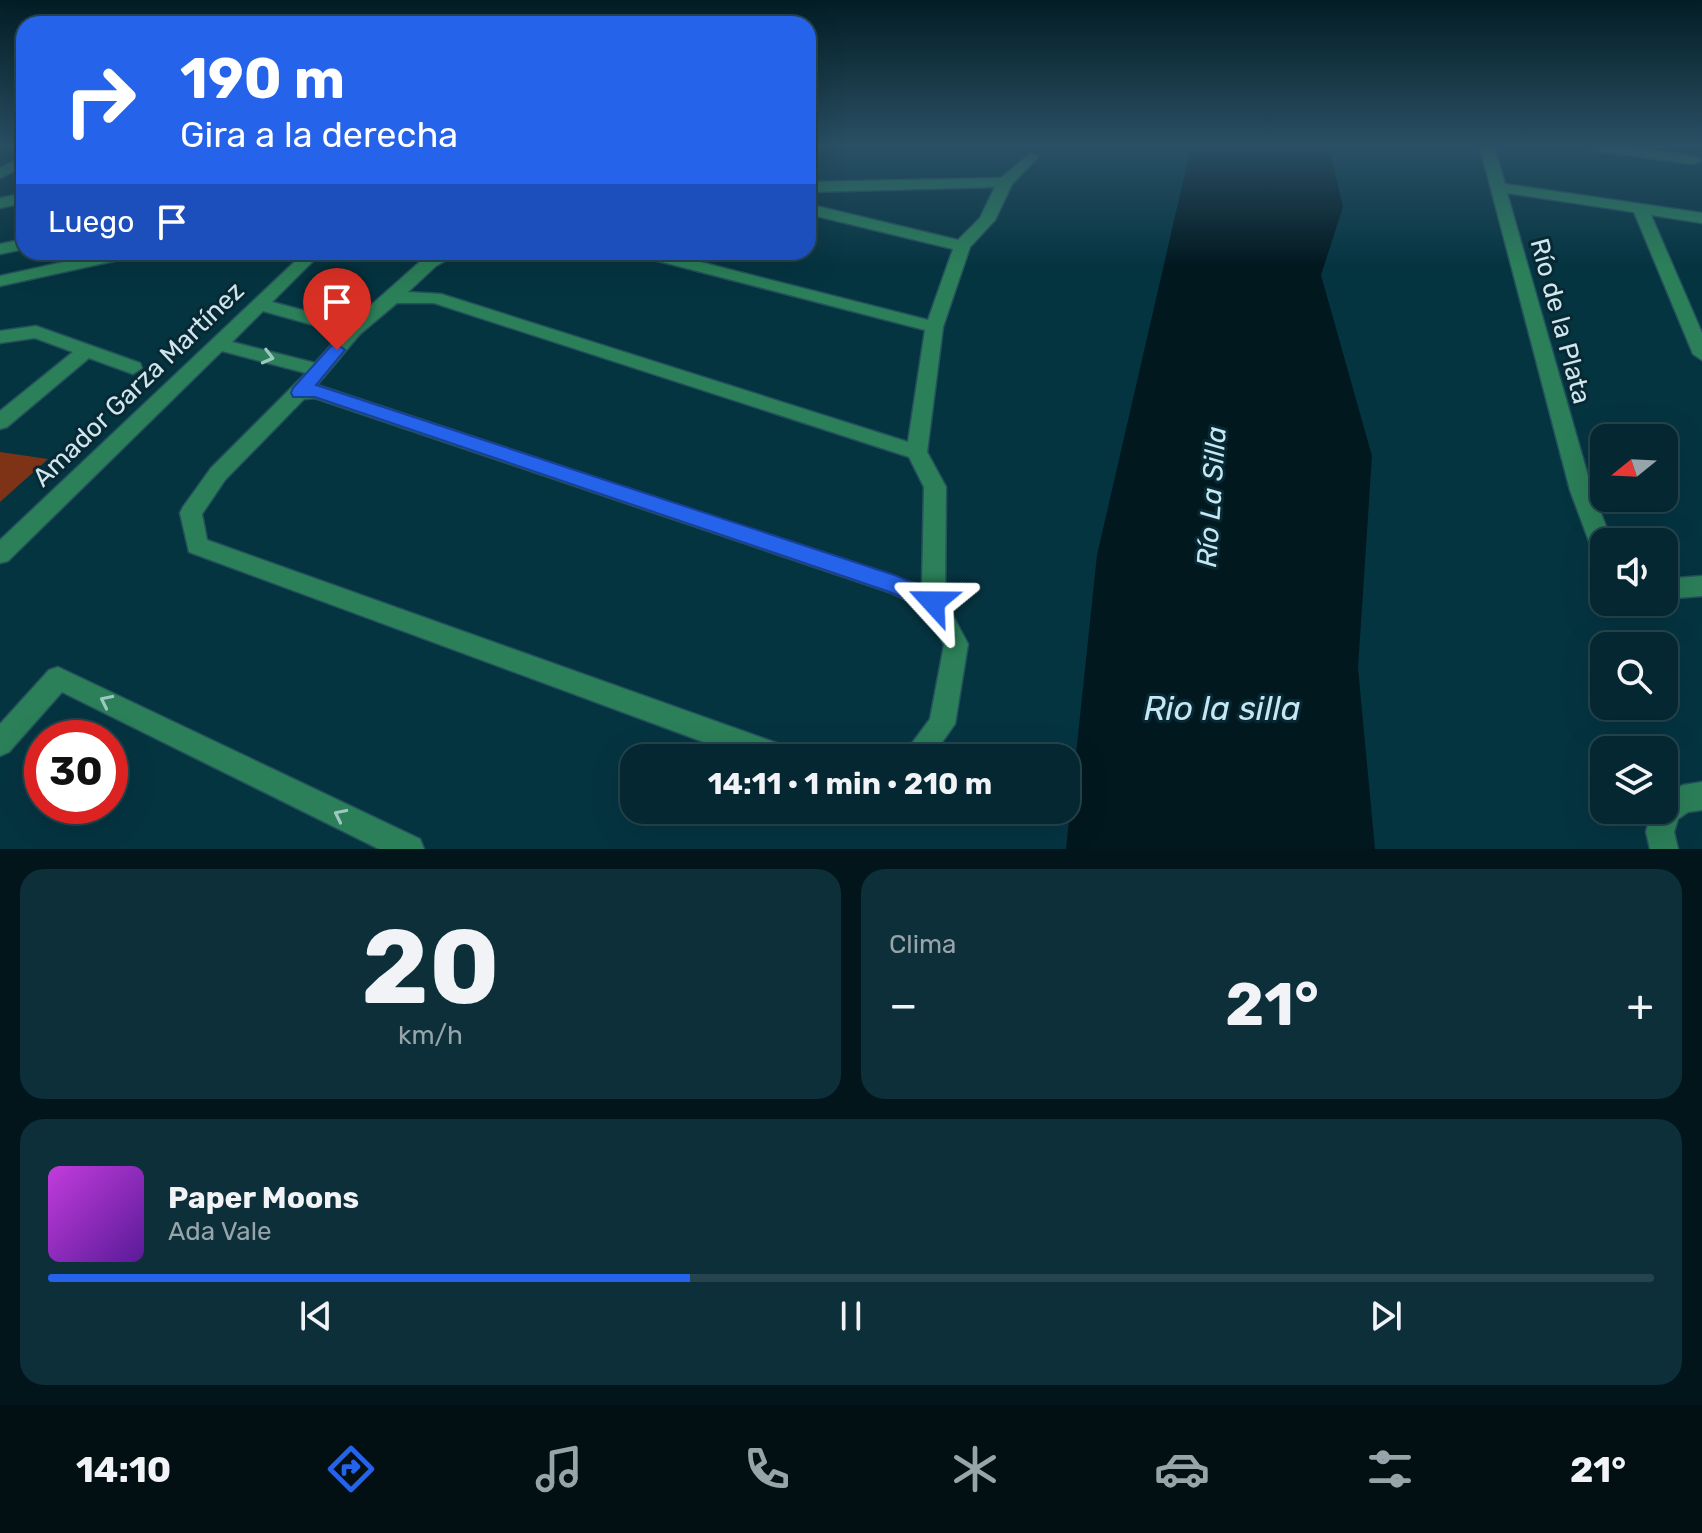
<!DOCTYPE html>
<html lang="es">
<head>
<meta charset="utf-8">
<style>
	:root { --surface:#042731; --page:#0d2f39; --text:#f1f3f6; --muted:#97a5ab; --line:#25444d; --accent:#2563eb }
	body { margin:0; font-family:Rubik,sans-serif; background:var(--page); color:var(--text); height:100vh; display:flex; flex-direction:column; font-size:30px; white-space:nowrap }
	* { box-sizing:border-box; margin:0 }
	p { font-size:26px; color:var(--muted) }
	.icon { flex:none; width:44px; height:44px; fill:none; stroke:currentColor; stroke-width:2; stroke-linecap:round; stroke-linejoin:round }
	.map { position:relative; height:849px; overflow:hidden }
	.panel { display:flex; flex-direction:column; gap:20px; padding:20px; background:#02151b; flex:1 }
	.panel>* { flex:none }
	.hud { position:absolute; left:16px; top:16px; width:800px; height:244px; border-radius:24px; box-shadow:0 8px 32px #0002,0 0 0 2px var(--line); background:#2563eb; color:#fff; overflow:hidden }
	.needle { width:52px; rotate:252deg }
	.buttons { position:absolute; left:1590px; top:424px; display:grid; gap:16px }
	.buttons a { display:grid; place-items:center; width:88px; height:88px; border-radius:16px; background:var(--surface); box-shadow:0 8px 32px #0002,0 0 0 2px var(--line); font-size:40px }
	.speed { position:absolute; left:24px; top:720px; display:flex; gap:16px; font-size:40px; font-weight:700; text-align:center }
	.speed>* { display:grid; place-content:center; width:104px; height:104px; border-radius:50%; background:var(--surface); box-shadow:0 8px 32px #0002,0 0 0 2px var(--line); line-height:1 }
	.speed .limit { border:12px solid #d22; background:#fff; color:#111 }
	.pin { position:absolute; display:grid; place-items:center; width:68px; height:68px; color:#fff; margin:-82px -34px; border-radius:50% 50% 50% 0; rotate:-45deg; box-shadow:0 0 8px #0007 }
	.pin .icon { rotate:45deg }
	.me { position:absolute; width:88px; margin:-44px; rotate:294deg; stroke-linejoin:round; filter:drop-shadow(0 0 6px #0008) }
	.turn { display:flex; align-items:center; gap:28px; height:168px; padding:0 32px; font-size:36px }
	.turn .icon { width:104px; height:104px; stroke-width:2.5 }
	.turn b { display:block; font-size:56px; line-height:68px }
	.then { display:flex; align-items:center; height:76px; padding:0 32px; background:#0003; gap:16px; font-size:30px }
	.big { font-size:60px; font-weight:700; line-height:1.1 }
	.panel .widget { flex:1; display:flex; flex-direction:column; justify-content:center; gap:12px; min-width:0; padding:0 28px; border-radius:24px; background:var(--page) }
	.panel .dial { align-items:center; gap:0 }
	.dial b { font-size:104px; line-height:1 }
	.song { display:flex; align-items:center; gap:24px }
	.cover { width:96px; height:96px; border-radius:12px; background:linear-gradient(135deg,hsl(290 70% 55%),hsl(270 70% 35%)) }
	.played { height:8px; border-radius:4px; background:linear-gradient(90deg,var(--accent) 40%,var(--line) 40%) }
	.keys { display:flex; justify-content:space-around; direction:ltr }
	.heat { display:flex; justify-content:space-between; align-items:center; font-size:44px; direction:ltr }
	.panel .tiles { flex:1; display:grid; gap:20px; grid-template-columns:1fr 1fr }
	.widget:last-child { grid-column:span 2 }
	.trip { position:absolute; left:620px; top:744px; width:460px; height:80px; border-radius:24px; background:var(--surface); box-shadow:0 8px 32px #0002,0 0 0 2px var(--line); font-weight:700; line-height:80px; text-align:center }
	.dock { display:flex; height:128px; justify-content:space-around; align-items:center; background:#021014; color:var(--muted) }
	.dock .icon { width:56px; height:56px }
	.dock .on { color:var(--accent) }
	.dock b { font-size:36px; color:var(--text) }
	.map>svg:first-child { display:block }
</style>
</head>
<body>
<div class="map">
<svg width="1702" height="849" viewBox="0 0 1702 849">
	<rect width="100%" height="100%" fill="#053441"/>
	<polygon fill="#7e3317" points="0,452 48,459 0,502"/>
	<polygon fill="#02181f" points="1191,147 1329,147 1343,207 1321,275 1372,456 1358,668 1375,849 1066,849 1097,555"/>
	<g fill="none" stroke-linecap="round" stroke-linejoin="round">
		<defs>
			<g id="minor">
				<polygon points="1480,147 1494,147 1505,184 1702,213 1702,223 1651,215 1702,333 1702,360 1693,354 1634,212 1507,193 1592,490 1612,542 1604,542 1604,561 1596,559 1593,552 1570,490"/>
				<polygon points="1589,147 1628,147 1694,156 1701,160 1694,164 1596,151"/>
				<path d="M1031 153 1038 157 1012 184 995 220 970 247 943 327 927 452 946 487 945 601 968 644 955 724 931 758H901L930 719 944 645 925 609 889 592 315 398 304 399 225 480 202 514 207 540 782 745 792 749 795 758H747L189 552 180 513 183 507 211 468 306 373 222 351 8 561 0 563V540L305 252H322L272 302 351 323 424 258 438 252H460L436 266 408 292 441 294 908 442 925 330 635 255 633 252H661L928 320 953 249 808 214V204L958 240 980 218 995 187 808 192V182L1001 178ZM397 303H434L909 457 924 487 922 586 317 385 360 334ZM263 311 342 333 315 363 232 342Z"/>
				<polygon points="24,156 24,166 0,178 0,168"/>
				<polygon points="24,193 24,203 0,208 0,198"/>
				<polygon points="24,239 24,249 0,254 0,244"/>
				<polygon points="109,252 140,252 132,257 0,286 0,276"/>
				<polygon points="36,326 140,363 142,368 133,374 89,358 7,427 0,429 0,411 73,352 35,338 0,343 0,331"/>
				<polygon points="1702,576 1702,596 1664,599 1664,579"/>
				<polygon points="58,667 420,839 424,849 379,849 62,692 9,752 0,756 0,724 49,670"/>
				<polygon points="1702,782 1702,810 1688,812 1678,819 1674,832 1678,849 1650,849 1646,832 1652,810 1664,810 1664,795 1683,785"/>
			</g>
		</defs>
		<use href="#minor" stroke="#25505d" stroke-width="3"/>
		<use href="#minor" fill="#2b7f59" fill-rule="evenodd"/>
	</g>
	<defs><path id="oneway-chevron" d="M-2-3.5L2.5 0L-2 3.5" fill="none" stroke-width="1.6" stroke-linecap="round" stroke-linejoin="round" transform="scale(2)"/></defs>
	<g stroke="#9ec7c1">
		<use href="#oneway-chevron" transform="translate(268 357) rotate(14)"/>
		<use href="#oneway-chevron" transform="translate(106 701) rotate(-154)"/>
		<use href="#oneway-chevron" transform="translate(340 815) rotate(-154)"/>
	</g>
	<linearGradient id="sky" x2="0" y2="1"><stop stop-color="#031d24"/><stop offset="0.55" stop-color="#2a5065"/><stop offset="1" stop-color="#2a5065" stop-opacity="0"/></linearGradient>
	<rect width="1702" height="266" fill="url(#sky)"/>
	<polygon fill="#2563eb" stroke="#184099" stroke-width="2" points="337,344 345,350 316,385 897,576 940,595 944,602 940,608 933,611 890,592 315,397 293,397 291,393 293,388 331,346"/>
	<g text-anchor="middle" stroke-width="6" stroke-linejoin="round" paint-order="stroke">
		<g font-size="26" fill="#d0e6ee" stroke="#082933">
			<text transform="translate(1561 321) rotate(75)" y="9">Río de la Plata</text>
			<text transform="translate(138 384) rotate(-44)" y="9">Amador Garza Martínez</text>
		</g>
		<g font-size="28" font-style="italic" fill="#c6e8f4" stroke="#082933">
			<text transform="translate(1211 497) rotate(-86)" y="10">Río La Silla</text>
		</g>
		<g font-size="34" font-style="italic" fill="#c6e8f4" stroke="#082933">
			<text x="1222" y="720">Rio la silla</text>
		</g>
	</g>
</svg>
<div class="buttons">
<a><svg class="needle" viewBox="-14 -14 28 28"><path d="M0-13l5 13h-10z" fill="#e53935"/><path d="M0 13l5-13h-10z" fill="#97a5ab"/></svg></a>
<a><svg class="icon" aria-label="sound" viewBox="0 0 24 24"><path d="M4 9h4l5-4v14l-5-4H4zM17 9q2 3 0 6"/></svg></a>
<a><svg class="icon" aria-label="search" viewBox="0 0 24 24"><circle cx="10" cy="10" r="6"/><path d="M15 15l6 6"/></svg></a>
<a><svg class="icon" aria-label="layers" viewBox="0 0 24 24"><path d="M12 4l9 5-9 5-9-5zM3 14l9 5 9-5"/></svg></a>
</div>
<div class="speed"><div class="limit">30</div></div>
<div class="pin" style="left:337px;top:350px;background:#d93025"><svg class="icon" aria-label="arrive" viewBox="0 0 24 24"><path d="M6 21V4h12l-3 4 3 4H6"/></svg></div>
<svg class="me" style="left:933px;top:602px" viewBox="-20 -20 40 40"><path d="M0-17L14 15 0 8-14 15z" fill="#2563eb" stroke="#fff" stroke-width="4"/></svg>
<div class="trip">14:11 · 1 min · 210 m</div>
<div class="hud">
<div class="turn"><svg class="icon" aria-label="right" viewBox="0 0 24 24"><path d="M7 20v-9h11M14 6l5 5-5 5"/></svg><div><b>190 m</b>Gira a la derecha</div></div>
<div class="then">Luego<svg class="icon" aria-label="arrive" viewBox="0 0 24 24"><path d="M6 21V4h12l-3 4 3 4H6"/></svg></div>
</div>
</div>
<section class="panel">
<div class="tiles">
<div class="widget dial"><b>20</b><p>km/h</p></div>
<div class="widget"><p>Clima</p>
<div class="heat"><a>−</a><b class="big">21°</b><a>+</a></div>
</div>
<div class="widget">
<div class="song"><i class="cover"></i><div><b>Paper Moons</b><p>Ada Vale</p></div></div>
<div class="played"></div>
<div class="keys"><svg class="icon" aria-label="previous" viewBox="0 0 24 24"><path d="M18 5L8 12l10 7zM5 5v14"/></svg><svg class="icon" aria-label="pause" viewBox="0 0 24 24"><path d="M8 5v14M16 5v14"/></svg><svg class="icon" aria-label="next" viewBox="0 0 24 24"><path d="M6 5l10 7-10 7zM19 5v14"/></svg></div>
</div>
</div>
</section>
<nav class="dock">
<b>14:10</b>
<svg class="icon on" aria-label="directions" viewBox="0 0 24 24"><path d="M12 3l9 9-9 9-9-9zM9 14v-3h6M13 9l2 2-2 2"/></svg>
<svg class="icon" aria-label="music" viewBox="0 0 24 24"><path d="M9 18V5l10-2v13"/><circle cx="6" cy="18" r="3"/><circle cx="16" cy="16" r="3"/></svg>
<svg class="icon" aria-label="phone" viewBox="0 0 24 24"><path d="M5 4h4l2 5-3 2q2 4 5 5l2-3 5 2v4C11 20 4 13 5 4z"/></svg>
<svg class="icon" aria-label="climate" viewBox="0 0 24 24"><path d="M12 3v18M4 7l16 10M4 17L20 7"/></svg>
<svg class="icon" aria-label="car" viewBox="0 0 24 24"><path d="M5 17H2v-5l4-1 3-4h7l3 4 3 1v5h-3M9 17h6M6 11h13"/><circle cx="7" cy="17" r="2"/><circle cx="17" cy="17" r="2"/></svg>
<svg class="icon" aria-label="filters" viewBox="0 0 24 24"><path d="M4 7h16M4 17h16"/><circle cx="9" cy="7" r="2"/><circle cx="15" cy="17" r="2"/></svg>
<b>21°</b>
</nav>
</body>
</html>
